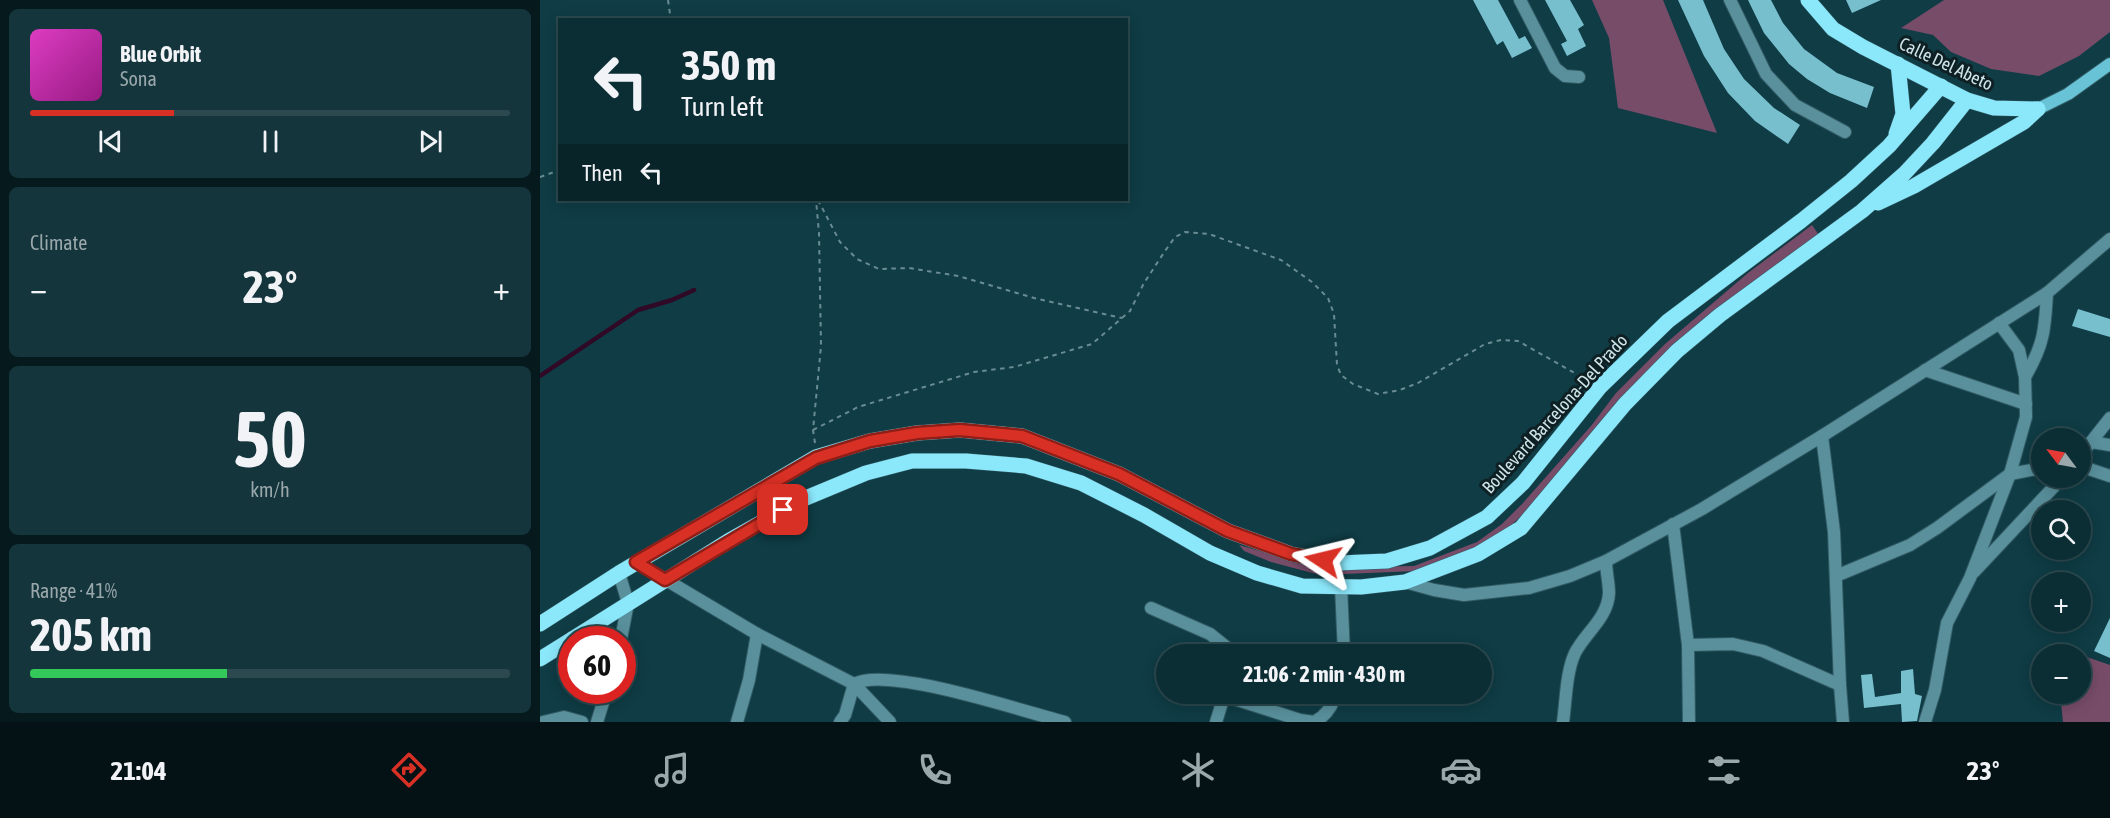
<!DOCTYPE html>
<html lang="en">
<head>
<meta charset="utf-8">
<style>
	:root { --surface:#0b2d34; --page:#14353c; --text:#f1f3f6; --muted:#9aa8ac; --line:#2b494f; --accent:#d93025 }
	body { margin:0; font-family:"Asap Condensed",sans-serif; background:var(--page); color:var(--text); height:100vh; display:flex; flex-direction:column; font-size:22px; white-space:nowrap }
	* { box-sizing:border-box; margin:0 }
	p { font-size:20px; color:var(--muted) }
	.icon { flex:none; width:33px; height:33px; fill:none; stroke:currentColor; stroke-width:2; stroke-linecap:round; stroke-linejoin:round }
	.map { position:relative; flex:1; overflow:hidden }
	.panel { display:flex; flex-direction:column; gap:9px; padding:9px; background:#06191d; width:540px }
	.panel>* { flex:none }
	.top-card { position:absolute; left:18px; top:18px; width:570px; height:183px; border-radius:0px; box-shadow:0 3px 15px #0003,0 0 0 2px var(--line); background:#0b2d34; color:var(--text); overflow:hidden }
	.needle { width:39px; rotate:302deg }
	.tools { position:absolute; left:1491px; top:428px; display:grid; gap:12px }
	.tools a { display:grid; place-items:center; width:60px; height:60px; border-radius:50%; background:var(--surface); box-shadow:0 3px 15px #0003,0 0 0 2px var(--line); font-size:30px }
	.speed { position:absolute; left:18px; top:626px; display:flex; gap:12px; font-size:30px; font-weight:700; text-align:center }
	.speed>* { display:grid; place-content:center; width:78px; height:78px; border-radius:50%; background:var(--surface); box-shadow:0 3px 15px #0003,0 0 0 2px var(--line); line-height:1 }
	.speed .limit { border:9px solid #d22; background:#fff; color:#111 }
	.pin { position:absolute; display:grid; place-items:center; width:51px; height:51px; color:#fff; margin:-26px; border-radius:12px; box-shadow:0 3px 9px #0006 }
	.me { position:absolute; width:66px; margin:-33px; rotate:280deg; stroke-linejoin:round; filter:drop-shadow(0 0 4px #0008) }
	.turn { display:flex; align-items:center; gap:21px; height:126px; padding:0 24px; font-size:27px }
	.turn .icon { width:78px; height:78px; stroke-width:2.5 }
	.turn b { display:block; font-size:42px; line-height:51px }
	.then { display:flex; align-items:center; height:57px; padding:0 24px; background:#0003; gap:12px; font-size:22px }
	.big { font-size:45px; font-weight:700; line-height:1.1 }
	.panel .card { flex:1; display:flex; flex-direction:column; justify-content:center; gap:9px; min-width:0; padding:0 21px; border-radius:9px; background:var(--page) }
	.panel .dial { align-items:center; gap:0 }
	.dial b { font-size:78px; line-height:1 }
	.song { display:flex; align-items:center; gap:18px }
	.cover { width:72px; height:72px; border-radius:9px; background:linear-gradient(135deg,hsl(310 70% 55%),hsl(310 70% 35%)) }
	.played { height:6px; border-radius:3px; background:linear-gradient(90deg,var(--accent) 30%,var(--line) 30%) }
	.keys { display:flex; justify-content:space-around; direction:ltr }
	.heat { display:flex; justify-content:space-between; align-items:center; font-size:33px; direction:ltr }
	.charge { height:9px; border-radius:4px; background:linear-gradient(90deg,#34c759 41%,var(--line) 0) }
	.trip { position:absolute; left:616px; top:644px; width:336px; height:60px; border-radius:30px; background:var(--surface); box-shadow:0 3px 15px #0003,0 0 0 2px var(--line); font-weight:700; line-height:60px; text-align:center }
	.menu { display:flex; height:96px; justify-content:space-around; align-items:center; background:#041215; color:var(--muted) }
	.menu .icon { width:42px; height:42px }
	.menu .selected { color:var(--accent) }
	.menu b { font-size:27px; color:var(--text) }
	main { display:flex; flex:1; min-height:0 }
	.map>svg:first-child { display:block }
</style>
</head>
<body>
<main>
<section class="panel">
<div class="card">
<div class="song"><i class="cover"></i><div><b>Blue Orbit</b><p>Sona</p></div></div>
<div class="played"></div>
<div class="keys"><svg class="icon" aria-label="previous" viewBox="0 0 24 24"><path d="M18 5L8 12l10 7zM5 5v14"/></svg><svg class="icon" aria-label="pause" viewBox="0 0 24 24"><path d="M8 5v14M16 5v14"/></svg><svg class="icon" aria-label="next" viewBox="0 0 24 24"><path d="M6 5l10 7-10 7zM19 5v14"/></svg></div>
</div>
<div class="card"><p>Climate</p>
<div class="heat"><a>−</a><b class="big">23°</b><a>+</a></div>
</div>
<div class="card dial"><b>50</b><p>km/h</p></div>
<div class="card"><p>Range · 41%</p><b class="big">205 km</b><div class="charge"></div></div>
</section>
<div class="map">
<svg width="1570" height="722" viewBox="0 0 1570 722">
	<rect width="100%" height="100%" fill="#0f3c45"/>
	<g fill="#774c69">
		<polygon points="1052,0 1123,0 1177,133 1078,108 1069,38"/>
		<polygon points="1404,0 1570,0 1570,32 1539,56 1499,76 1451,69 1411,52 1393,35 1361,28"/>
		<polygon points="1272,225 1279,235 1157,325 991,507 967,529 938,548 877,571 780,575 731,562 704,551 699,545 778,568 874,566 937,542 962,524 983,503 1051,426 1076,393 1125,344 1208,273"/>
		<polygon points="1541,655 1570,665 1570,722 1523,722 1520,693 1540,693"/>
	</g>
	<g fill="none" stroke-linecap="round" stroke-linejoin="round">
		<polyline stroke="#2f0926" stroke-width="4.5" points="0,376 98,310 132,300 154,290"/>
	</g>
	<g fill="#78bfce">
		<polygon points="933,0 958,0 979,39 985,36 992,48 972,58 963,41 957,45"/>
		<polygon points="1005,0 1030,0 1044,25 1038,29 1046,46 1027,56 1021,44 1027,41"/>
		<polygon points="1138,0 1163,0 1184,49 1204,79 1234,108 1260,125 1248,144 1215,121 1188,93 1164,56"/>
		<polygon points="1208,0 1231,0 1243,23 1264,49 1297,73 1334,87 1327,108 1290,93 1267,79 1249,64 1224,33"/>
		<polygon points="1306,0 1341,0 1312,13"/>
		<polygon points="1538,309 1570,319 1570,337 1532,326"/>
		<polygon points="1570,618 1570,658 1554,651"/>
		<polygon points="1373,669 1375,694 1382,696 1377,721 1362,722 1361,704 1324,708 1321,675 1332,674 1335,697 1361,693 1361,671"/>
	</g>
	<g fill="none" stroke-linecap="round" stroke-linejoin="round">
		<defs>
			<g id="street">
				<polyline points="980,0 1015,68 1025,76 1039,77"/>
				<polyline points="1190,0 1226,74 1255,105 1305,132"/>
				<polyline points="1385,370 1486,404"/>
				<path d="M1485 377C1504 345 1505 329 1507 293"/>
				<polyline points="1282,436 1294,532 1300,685 1303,722"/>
				<polyline points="1551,442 1570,445"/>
				<polyline points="1540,456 1570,418"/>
				<polyline points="1540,466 1570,476"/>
				<polyline points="1133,524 1148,645 1149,722"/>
				<polyline points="96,562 217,634 314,684 350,722"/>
				<polyline points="1434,572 1523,477"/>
				<polyline points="79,573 88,603 81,639"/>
				<polyline points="1296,576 1370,545 1397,528 1470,474 1502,468"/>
				<polyline points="865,582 894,590 924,595 989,588 1030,576 1066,561 1162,509 1282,436 1507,293 1570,239"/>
				<polyline points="801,586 804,654"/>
				<polyline points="611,608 670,634 690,650 689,654"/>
				<polyline points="1148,645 1193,644 1223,651 1300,685"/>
				<path d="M685 696 760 720 774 722C786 716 793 705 796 693"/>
				<polyline points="3,722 24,717 42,722"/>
				<polyline points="57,722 67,690"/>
				<polyline points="197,722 209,680 217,634"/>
				<path d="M300 722 305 715 314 684C347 665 484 712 525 722"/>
				<polyline points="676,722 685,693"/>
				<path d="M1023 722C1026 701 1026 672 1035 653 1045 633 1068 618 1069 593 1069 583 1066 571 1066 561"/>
				<polyline points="1385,722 1395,690 1407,623 1430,578 1470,474 1486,417 1485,377 1479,350 1459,323"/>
			</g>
			<polyline id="secondary" points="1498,109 1528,94 1570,64"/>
			<g id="primary">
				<polyline points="1268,0 1293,29 1323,47 1427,100 1454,108 1498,109"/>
				<polyline points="1356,134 1363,114 1358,64"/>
				<polyline points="1338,203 1374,186 1484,122 1498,109"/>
				<polyline points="0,624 79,573 276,457 330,441 377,433 420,430 482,436 579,474 688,531 751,554 799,563 847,561 890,548 947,517 983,483 1060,387 1128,321 1261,221 1311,181 1349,146 1401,86"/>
				<polyline points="32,639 188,541 261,500 326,473 372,461 426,461 486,466 541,483 604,515 670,553 717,573 762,586 821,587 865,582 938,554 981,528 1085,404 1137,351 1180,315 1322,211 1364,174 1393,143 1427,100"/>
				<polyline points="0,659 32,639"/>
			</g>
		</defs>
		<use href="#street" stroke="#315a63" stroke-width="14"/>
		<use href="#secondary" stroke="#315a63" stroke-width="14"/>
		<use href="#primary" stroke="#315a63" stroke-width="16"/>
		<g stroke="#698c93" stroke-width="2" stroke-dasharray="4.5 4.5" stroke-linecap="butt">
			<polyline points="128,0 130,14 133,20"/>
			<polyline points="0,177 20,170"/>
			<polyline points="278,200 300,242 317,259 339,269 369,268 418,276 494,298 582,318"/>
			<polyline points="273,430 318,407 434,372 474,367 552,344 590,311 604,283 625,251 635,237 645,232 669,234 741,260 772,282 788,298 794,314 797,365 801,375 813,384 838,394 860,390 878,383 945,344 961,340 978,341 1047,380"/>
			<polyline points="275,443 273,430 281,346 279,233 276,200"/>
		</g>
		<use href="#street" stroke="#59909c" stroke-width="12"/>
		<use href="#secondary" stroke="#67c3d5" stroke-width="12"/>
		<use href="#primary" stroke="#8be7fa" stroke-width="15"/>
	</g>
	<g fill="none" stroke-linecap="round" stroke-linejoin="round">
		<defs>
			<polyline id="route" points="243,510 125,580 96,562 276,458 330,441 377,433 420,430 482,436 579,474 688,531 751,554 783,560"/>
		</defs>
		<use href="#route" stroke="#8d1f18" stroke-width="15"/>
		<use href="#route" stroke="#d93025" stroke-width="10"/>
	</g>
	<g text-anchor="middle" stroke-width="6" stroke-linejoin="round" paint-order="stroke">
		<g font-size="18" fill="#cee5ea" stroke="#0f2024">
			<text transform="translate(1406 64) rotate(25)" y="6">Calle Del Abeto</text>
			<text transform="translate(1015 414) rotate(-48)" y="6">Boulevard Barcelona-Del Prado</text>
		</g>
	</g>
</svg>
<div class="tools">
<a><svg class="needle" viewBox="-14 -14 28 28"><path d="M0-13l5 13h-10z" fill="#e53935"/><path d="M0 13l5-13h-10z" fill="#9aa8ac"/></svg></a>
<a><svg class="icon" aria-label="search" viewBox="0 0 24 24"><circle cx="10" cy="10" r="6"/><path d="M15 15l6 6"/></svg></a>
<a>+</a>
<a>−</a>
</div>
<div class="speed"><div class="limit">60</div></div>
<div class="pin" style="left:243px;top:510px;background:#d93025"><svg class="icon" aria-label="arrive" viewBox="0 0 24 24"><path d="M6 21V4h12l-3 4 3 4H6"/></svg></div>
<svg class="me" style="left:783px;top:560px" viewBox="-20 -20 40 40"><path d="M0-17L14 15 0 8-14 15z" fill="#d93025" stroke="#fff" stroke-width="4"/></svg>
<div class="trip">21:06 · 2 min · 430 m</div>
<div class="top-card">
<div class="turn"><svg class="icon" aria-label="left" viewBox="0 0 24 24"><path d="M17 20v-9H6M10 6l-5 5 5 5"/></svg><div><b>350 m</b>Turn left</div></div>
<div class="then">Then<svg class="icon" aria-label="left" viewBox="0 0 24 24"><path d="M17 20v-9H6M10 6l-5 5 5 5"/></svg></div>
</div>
</div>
</main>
<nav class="menu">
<b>21:04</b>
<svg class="icon selected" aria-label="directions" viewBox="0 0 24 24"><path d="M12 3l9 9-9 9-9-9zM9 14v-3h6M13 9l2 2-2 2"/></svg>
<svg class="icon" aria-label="music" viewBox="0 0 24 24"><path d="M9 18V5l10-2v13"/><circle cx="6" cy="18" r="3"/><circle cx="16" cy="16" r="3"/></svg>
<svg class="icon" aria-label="phone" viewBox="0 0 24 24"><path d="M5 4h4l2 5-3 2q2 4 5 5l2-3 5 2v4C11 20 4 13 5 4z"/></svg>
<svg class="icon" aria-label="climate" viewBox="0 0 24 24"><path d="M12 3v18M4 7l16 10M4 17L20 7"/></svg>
<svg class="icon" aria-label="car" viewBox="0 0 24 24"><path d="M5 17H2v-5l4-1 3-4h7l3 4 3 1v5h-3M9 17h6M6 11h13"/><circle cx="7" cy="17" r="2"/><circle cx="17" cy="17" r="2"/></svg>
<svg class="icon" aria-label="filters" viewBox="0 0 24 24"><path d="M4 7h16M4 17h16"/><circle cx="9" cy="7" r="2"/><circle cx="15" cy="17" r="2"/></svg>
<b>23°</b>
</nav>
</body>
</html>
